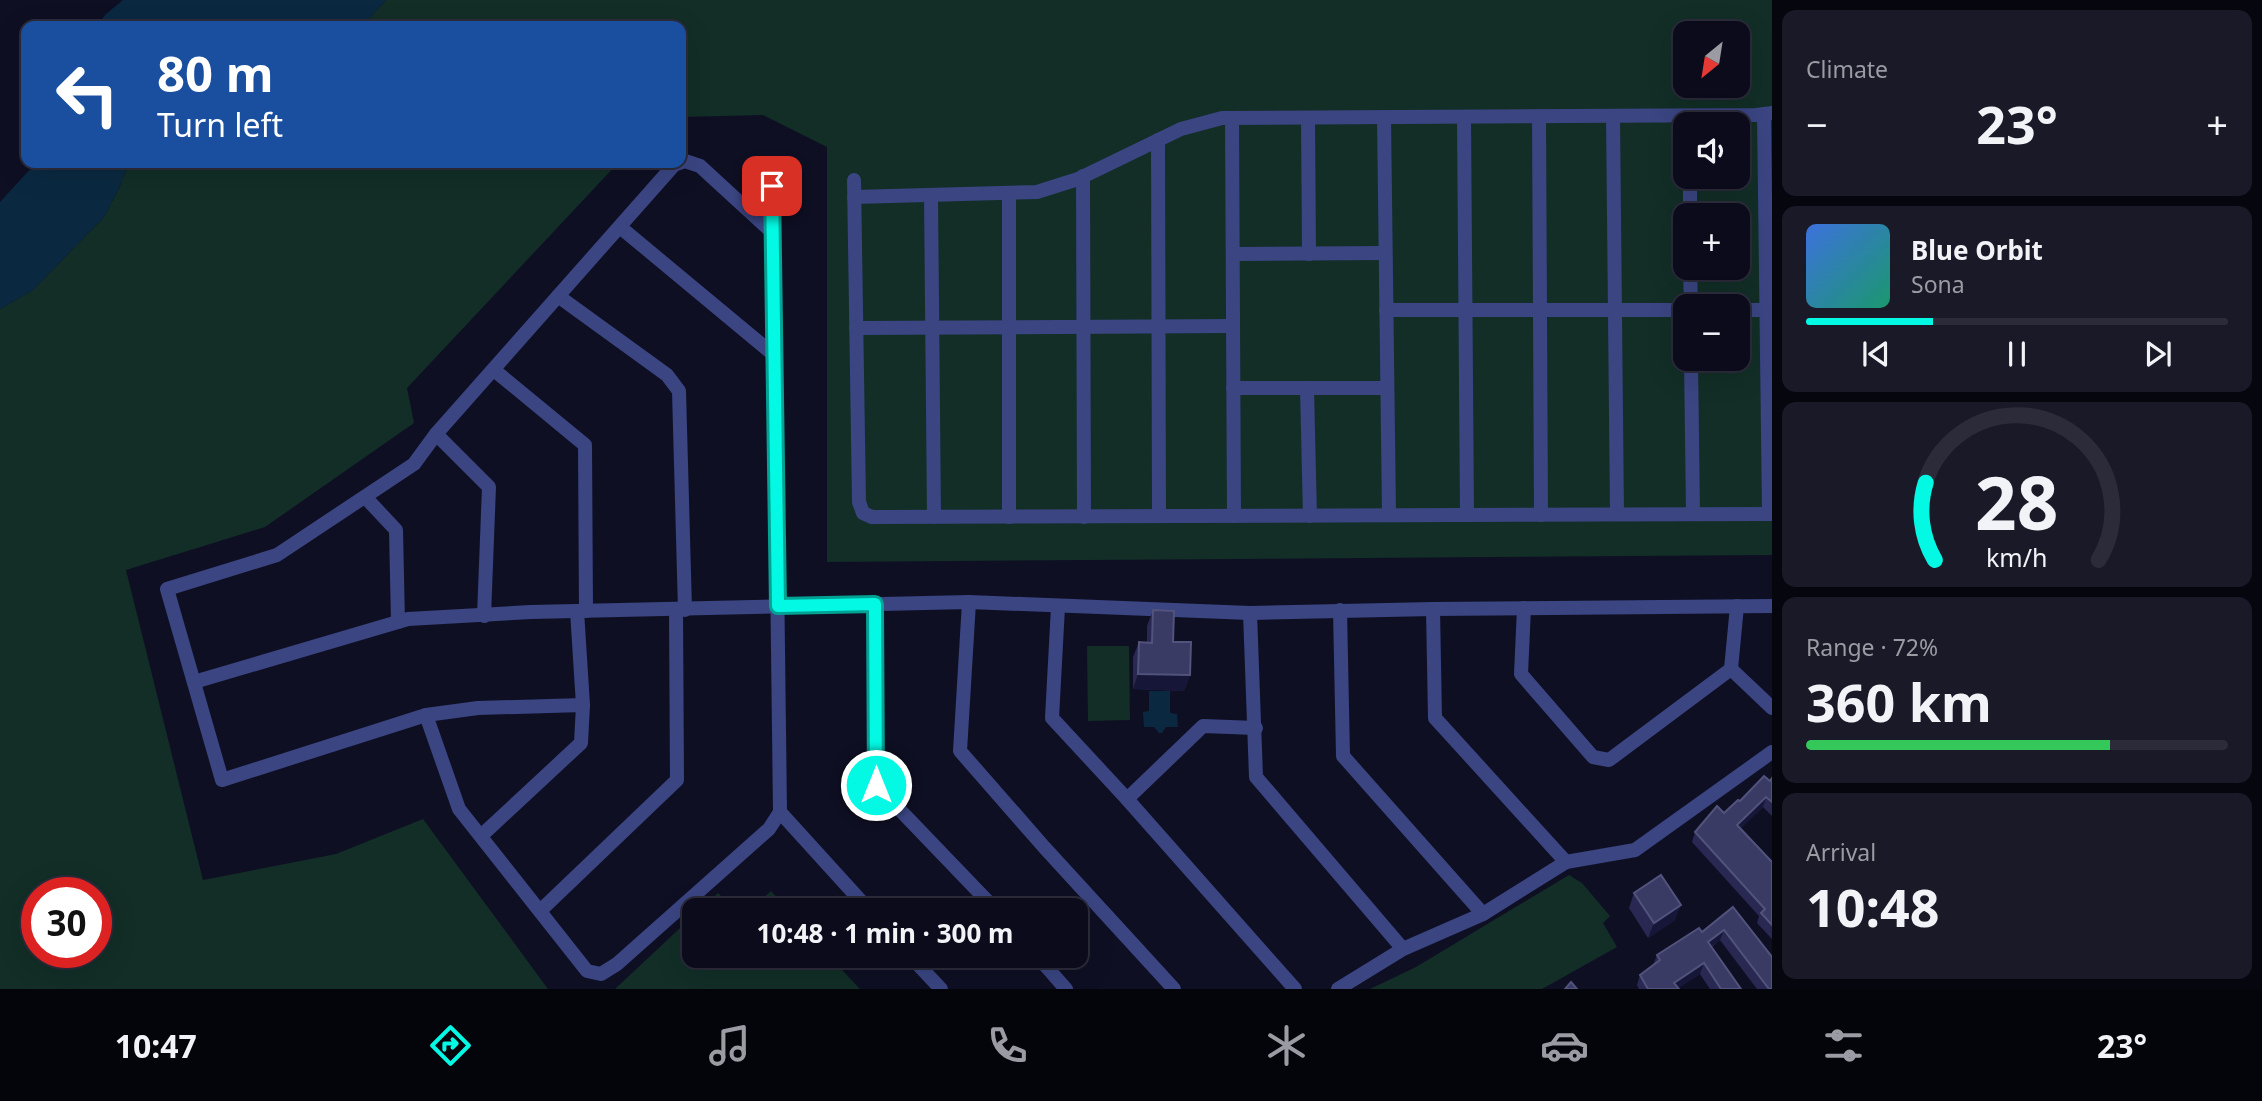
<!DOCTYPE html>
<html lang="en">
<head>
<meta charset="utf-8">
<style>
	:root { --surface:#0b0b1b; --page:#191928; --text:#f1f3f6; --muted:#9a9ba3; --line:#2b2b3a; --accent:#03f9e3 }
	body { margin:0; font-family:"Noto Sans",sans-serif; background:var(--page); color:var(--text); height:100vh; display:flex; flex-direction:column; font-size:26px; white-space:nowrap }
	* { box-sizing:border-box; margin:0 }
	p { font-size:23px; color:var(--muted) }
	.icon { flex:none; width:38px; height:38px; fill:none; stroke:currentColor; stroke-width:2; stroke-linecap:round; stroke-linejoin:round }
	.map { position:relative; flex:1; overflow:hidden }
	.panel { display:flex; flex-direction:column; gap:10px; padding:10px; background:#06060f; width:490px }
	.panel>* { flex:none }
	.banner { position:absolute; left:21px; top:21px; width:665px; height:147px; border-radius:14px; box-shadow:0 7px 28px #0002,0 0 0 2px var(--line); background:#1a4fa0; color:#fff; overflow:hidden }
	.needle { width:46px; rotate:210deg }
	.fabs { position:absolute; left:1673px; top:21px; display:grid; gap:14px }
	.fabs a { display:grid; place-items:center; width:77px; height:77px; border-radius:14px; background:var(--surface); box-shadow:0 7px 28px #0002,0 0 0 2px var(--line); font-size:35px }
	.speed { position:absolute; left:21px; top:877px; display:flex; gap:14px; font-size:35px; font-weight:700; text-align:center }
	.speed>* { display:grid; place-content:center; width:91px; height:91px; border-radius:50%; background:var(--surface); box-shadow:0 7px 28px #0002,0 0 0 2px var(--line); line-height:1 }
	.speed .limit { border:10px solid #d22; background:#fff; color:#111 }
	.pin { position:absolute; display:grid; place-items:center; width:60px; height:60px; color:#fff; margin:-30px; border-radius:14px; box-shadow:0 4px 10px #0006 }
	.me { position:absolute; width:77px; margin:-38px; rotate:0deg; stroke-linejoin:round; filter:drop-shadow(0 0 5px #0008) }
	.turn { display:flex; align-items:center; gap:24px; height:147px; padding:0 21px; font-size:32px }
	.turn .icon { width:91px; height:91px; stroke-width:2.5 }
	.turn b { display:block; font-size:49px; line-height:60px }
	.big { font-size:52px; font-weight:700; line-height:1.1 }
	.panel .tile { flex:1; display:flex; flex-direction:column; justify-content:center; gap:10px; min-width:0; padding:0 24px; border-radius:14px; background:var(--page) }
	.panel .dial { align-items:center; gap:0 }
	.dial svg { height:182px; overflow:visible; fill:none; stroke:var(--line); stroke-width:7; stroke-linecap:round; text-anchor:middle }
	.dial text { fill:var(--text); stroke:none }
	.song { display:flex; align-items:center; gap:21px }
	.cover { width:84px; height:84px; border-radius:10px; background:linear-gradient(135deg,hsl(220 70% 55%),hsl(160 70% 35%)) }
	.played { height:7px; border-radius:4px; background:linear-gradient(90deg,var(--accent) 30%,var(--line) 30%) }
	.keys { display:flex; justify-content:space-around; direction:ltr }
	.heat { display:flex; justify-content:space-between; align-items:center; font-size:38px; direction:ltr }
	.charge { height:10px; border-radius:5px; background:linear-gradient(90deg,#34c759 72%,var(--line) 0) }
	.trip { position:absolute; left:682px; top:898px; width:406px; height:70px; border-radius:14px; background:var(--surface); box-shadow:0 7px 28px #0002,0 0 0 2px var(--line); font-weight:700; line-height:70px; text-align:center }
	.tab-bar { display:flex; height:112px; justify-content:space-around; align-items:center; background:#04040b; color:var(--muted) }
	.tab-bar .icon { width:49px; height:49px }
	.tab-bar .on { color:var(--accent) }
	.tab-bar b { font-size:32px; color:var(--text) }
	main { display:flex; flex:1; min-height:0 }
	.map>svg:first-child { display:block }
</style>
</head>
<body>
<main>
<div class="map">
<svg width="1772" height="989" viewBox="0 0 1772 989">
	<rect width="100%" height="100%" fill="#0f0f24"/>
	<g fill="#122e27" fill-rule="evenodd">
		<path d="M386 0H1772V555L827 562V147L763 115 681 117V26H362ZM1685 33H1738V86H1685ZM1685 124H1738V177H1685ZM1685 215H1738V268H1685ZM1685 306H1738V359H1685Z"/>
		<path d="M129 163H618L407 388 414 423 265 527 126 570 203 880 336 854 423 819 548 989H0V309L33 290 104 217 119 188ZM37 892H96V952H37Z"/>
		<polygon points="1087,646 1129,646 1130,720 1088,721"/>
		<polygon points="1569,875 1582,883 1610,916 1603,923 1617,947 1542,989 1370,989 1416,967"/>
		<polygon points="771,891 788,910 750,910"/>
		<polygon points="718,893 734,910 700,910"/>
		<polygon points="695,914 695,956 829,956 860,989 615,989"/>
	</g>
	<g fill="#0a2941">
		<polygon points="123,0 386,0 362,26 98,26 105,15"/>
		<polygon points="36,163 129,163 119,188 104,217 33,290 0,309 0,202"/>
		<polygon points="1149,691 1170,691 1170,713 1177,714 1178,727 1166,727 1162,733 1159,733 1154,727 1144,727 1143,712 1149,711"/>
	</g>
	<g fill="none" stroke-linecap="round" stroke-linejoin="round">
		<g stroke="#3a4582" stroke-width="14">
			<polyline points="1764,114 1769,514"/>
			<polyline points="1539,116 1541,515"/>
			<polyline points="1613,116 1617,514"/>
			<polyline points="1384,117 1389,515"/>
			<polyline points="1464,117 1467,515"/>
			<polyline points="1232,118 1234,516"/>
			<polyline points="1308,118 1309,254"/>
			<polyline points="1158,140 1159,516"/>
			<polyline points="1083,176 1084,517"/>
			<polyline points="1690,177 1690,215"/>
			<polyline points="854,180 859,502 863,513 872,517 1772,514"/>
			<polyline points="1009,194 1009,517"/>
			<polyline points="931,196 934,517"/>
			<polyline points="854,197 1037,192 1078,179 1181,129 1222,118 1756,115 1772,113"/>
			<polyline points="620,227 773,354"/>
			<polyline points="1233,254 1385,253"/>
			<polyline points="1690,268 1691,306"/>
			<polyline points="558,296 667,375 679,391 685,610"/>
			<polyline points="1386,310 1685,310"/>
			<polyline points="1738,310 1772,310"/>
			<polyline points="856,328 1233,326"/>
			<polyline points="1691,359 1693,514"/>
			<polyline points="494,370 585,445 586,611"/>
			<polyline points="1233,388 1386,388"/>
			<polyline points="1307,389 1310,516"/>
			<polyline points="436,434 489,487 484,616"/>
			<polyline points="366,498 396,530 398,622"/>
			<polyline points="969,602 960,751 1044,847 1174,989"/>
			<polyline points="875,604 876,785 996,910"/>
			<polyline points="1058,607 1052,718 1127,799 1295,989"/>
			<polyline points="1524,608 1521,674 1593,757 1609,760 1731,669 1737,606"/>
			<polyline points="1433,609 1435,718 1566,862 1635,850 1772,752"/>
			<polyline points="1340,610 1343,756 1483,914"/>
			<polyline points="1250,613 1256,777 1403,949"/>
			<polyline points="1731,669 1772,708"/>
			<polyline points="194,682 408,619 531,612 969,602 1250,613 1433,609 1772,606"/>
			<polyline points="583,705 478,708 426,715 222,780 167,589 277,555 414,464 436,434 674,165 685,161 700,166 772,232"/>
			<polyline points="426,715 459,809 587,971 601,974 617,964 769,829 780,812 772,163"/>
			<polyline points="1127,799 1203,726 1256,728"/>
			<polyline points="780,812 869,910"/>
			<polyline points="481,836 581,743 583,705 577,611"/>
			<polyline points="540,911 677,780 676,610"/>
			<polyline points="910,956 941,989"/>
			<polyline points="1037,956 1066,989"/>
			<polyline points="1338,989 1403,949 1483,914 1566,862"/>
		</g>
	</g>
	<g fill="#282852">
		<polygon points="1153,610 1173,642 1190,675 1184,691 1133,689 1133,657 1139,642 1147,642 1147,626"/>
		<polygon points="1772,778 1772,816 1763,807 1740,829 1772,862 1772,939 1757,923 1759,916 1692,842 1695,832 1770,781"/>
		<polygon points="1634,893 1675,920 1648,938 1629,908"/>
		<polygon points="1733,907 1772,989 1757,989 1720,940 1712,947 1741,989 1710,989 1700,974 1678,988 1679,989 1639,989 1637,985 1640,975 1653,965 1657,955 1702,932"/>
	</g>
	<g fill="#161638">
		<polygon points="1138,674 1190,675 1184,691 1133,689"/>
		<polygon points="1766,797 1763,807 1734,835 1737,825"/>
		<polygon points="1681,905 1675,920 1648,938 1654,923"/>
		<polygon points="1724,930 1720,940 1704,952 1708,942"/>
		<polygon points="1704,963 1700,974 1676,989 1674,983"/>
	</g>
	<g fill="#3a3b64" stroke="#52537c" stroke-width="2">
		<polygon points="1153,610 1174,611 1173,642 1191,642 1190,675 1138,674 1139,642 1152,643"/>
		<polygon points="1764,776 1770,781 1772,778 1772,802 1766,797 1737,825 1772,862 1772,925 1761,913 1765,909 1695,832 1717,806 1724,813 1738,800 1740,801"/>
		<polygon points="1661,875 1681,905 1654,923 1634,893"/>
		<polygon points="1733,907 1772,957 1772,989 1769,989 1724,930 1708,942 1741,989 1721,989 1704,963 1674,983 1679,989 1648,989 1640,975 1660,960 1657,955 1699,928 1702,932"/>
		<polygon points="1571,982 1577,989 1565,989"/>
	</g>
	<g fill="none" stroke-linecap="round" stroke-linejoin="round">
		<defs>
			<polyline id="route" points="772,186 778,606 875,604 876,785"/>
		</defs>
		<use href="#route" stroke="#02a294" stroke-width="18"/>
		<use href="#route" stroke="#03f9e3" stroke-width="12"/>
	</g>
</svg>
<div class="fabs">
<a><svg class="needle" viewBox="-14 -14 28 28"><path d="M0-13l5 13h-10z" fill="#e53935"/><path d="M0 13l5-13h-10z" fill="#9a9ba3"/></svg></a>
<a><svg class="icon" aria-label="sound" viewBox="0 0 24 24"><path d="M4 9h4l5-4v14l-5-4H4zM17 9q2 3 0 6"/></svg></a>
<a>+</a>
<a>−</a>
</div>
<div class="speed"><div class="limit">30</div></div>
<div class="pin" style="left:772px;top:186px;background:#d93025"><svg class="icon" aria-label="arrive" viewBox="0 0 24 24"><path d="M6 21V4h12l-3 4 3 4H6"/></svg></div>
<svg class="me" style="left:876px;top:785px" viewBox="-20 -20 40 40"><circle r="17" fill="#03f9e3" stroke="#fff" stroke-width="3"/><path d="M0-11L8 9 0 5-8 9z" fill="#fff"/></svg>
<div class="trip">10:48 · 1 min · 300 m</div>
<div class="banner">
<div class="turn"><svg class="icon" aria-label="left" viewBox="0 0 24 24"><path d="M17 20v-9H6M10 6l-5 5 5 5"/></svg><div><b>80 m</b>Turn left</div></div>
</div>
</div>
<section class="panel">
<div class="tile"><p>Climate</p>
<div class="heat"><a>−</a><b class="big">23°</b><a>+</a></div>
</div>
<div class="tile">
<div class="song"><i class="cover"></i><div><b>Blue Orbit</b><p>Sona</p></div></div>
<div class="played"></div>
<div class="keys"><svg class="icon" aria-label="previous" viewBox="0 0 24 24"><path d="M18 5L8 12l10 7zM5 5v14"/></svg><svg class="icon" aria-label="pause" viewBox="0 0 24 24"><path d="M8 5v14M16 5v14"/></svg><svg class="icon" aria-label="next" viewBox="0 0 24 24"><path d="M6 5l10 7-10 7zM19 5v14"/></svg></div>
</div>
<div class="tile dial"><svg viewBox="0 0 100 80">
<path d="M14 69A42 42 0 1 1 86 69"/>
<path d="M14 69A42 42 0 0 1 10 35" stroke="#03f9e3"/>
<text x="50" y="56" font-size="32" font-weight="700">28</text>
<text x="50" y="72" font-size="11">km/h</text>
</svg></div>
<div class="tile"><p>Range · 72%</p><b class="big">360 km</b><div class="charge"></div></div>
<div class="tile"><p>Arrival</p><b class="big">10:48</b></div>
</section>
</main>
<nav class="tab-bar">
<b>10:47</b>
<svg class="icon on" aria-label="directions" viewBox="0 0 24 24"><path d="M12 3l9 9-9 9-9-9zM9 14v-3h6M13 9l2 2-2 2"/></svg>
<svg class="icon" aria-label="music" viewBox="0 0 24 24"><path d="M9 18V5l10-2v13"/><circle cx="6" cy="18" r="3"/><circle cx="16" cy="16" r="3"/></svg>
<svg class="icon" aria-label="phone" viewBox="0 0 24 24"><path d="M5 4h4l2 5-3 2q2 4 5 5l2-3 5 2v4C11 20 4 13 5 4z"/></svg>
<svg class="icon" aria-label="climate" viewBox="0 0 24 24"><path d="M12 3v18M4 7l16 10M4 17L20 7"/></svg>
<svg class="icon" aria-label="car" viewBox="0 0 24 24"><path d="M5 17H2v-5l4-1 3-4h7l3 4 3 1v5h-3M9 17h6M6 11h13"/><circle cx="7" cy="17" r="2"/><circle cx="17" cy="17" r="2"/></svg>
<svg class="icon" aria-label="filters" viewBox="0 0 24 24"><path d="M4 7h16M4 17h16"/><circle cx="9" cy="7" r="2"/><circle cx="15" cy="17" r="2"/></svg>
<b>23°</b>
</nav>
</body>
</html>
